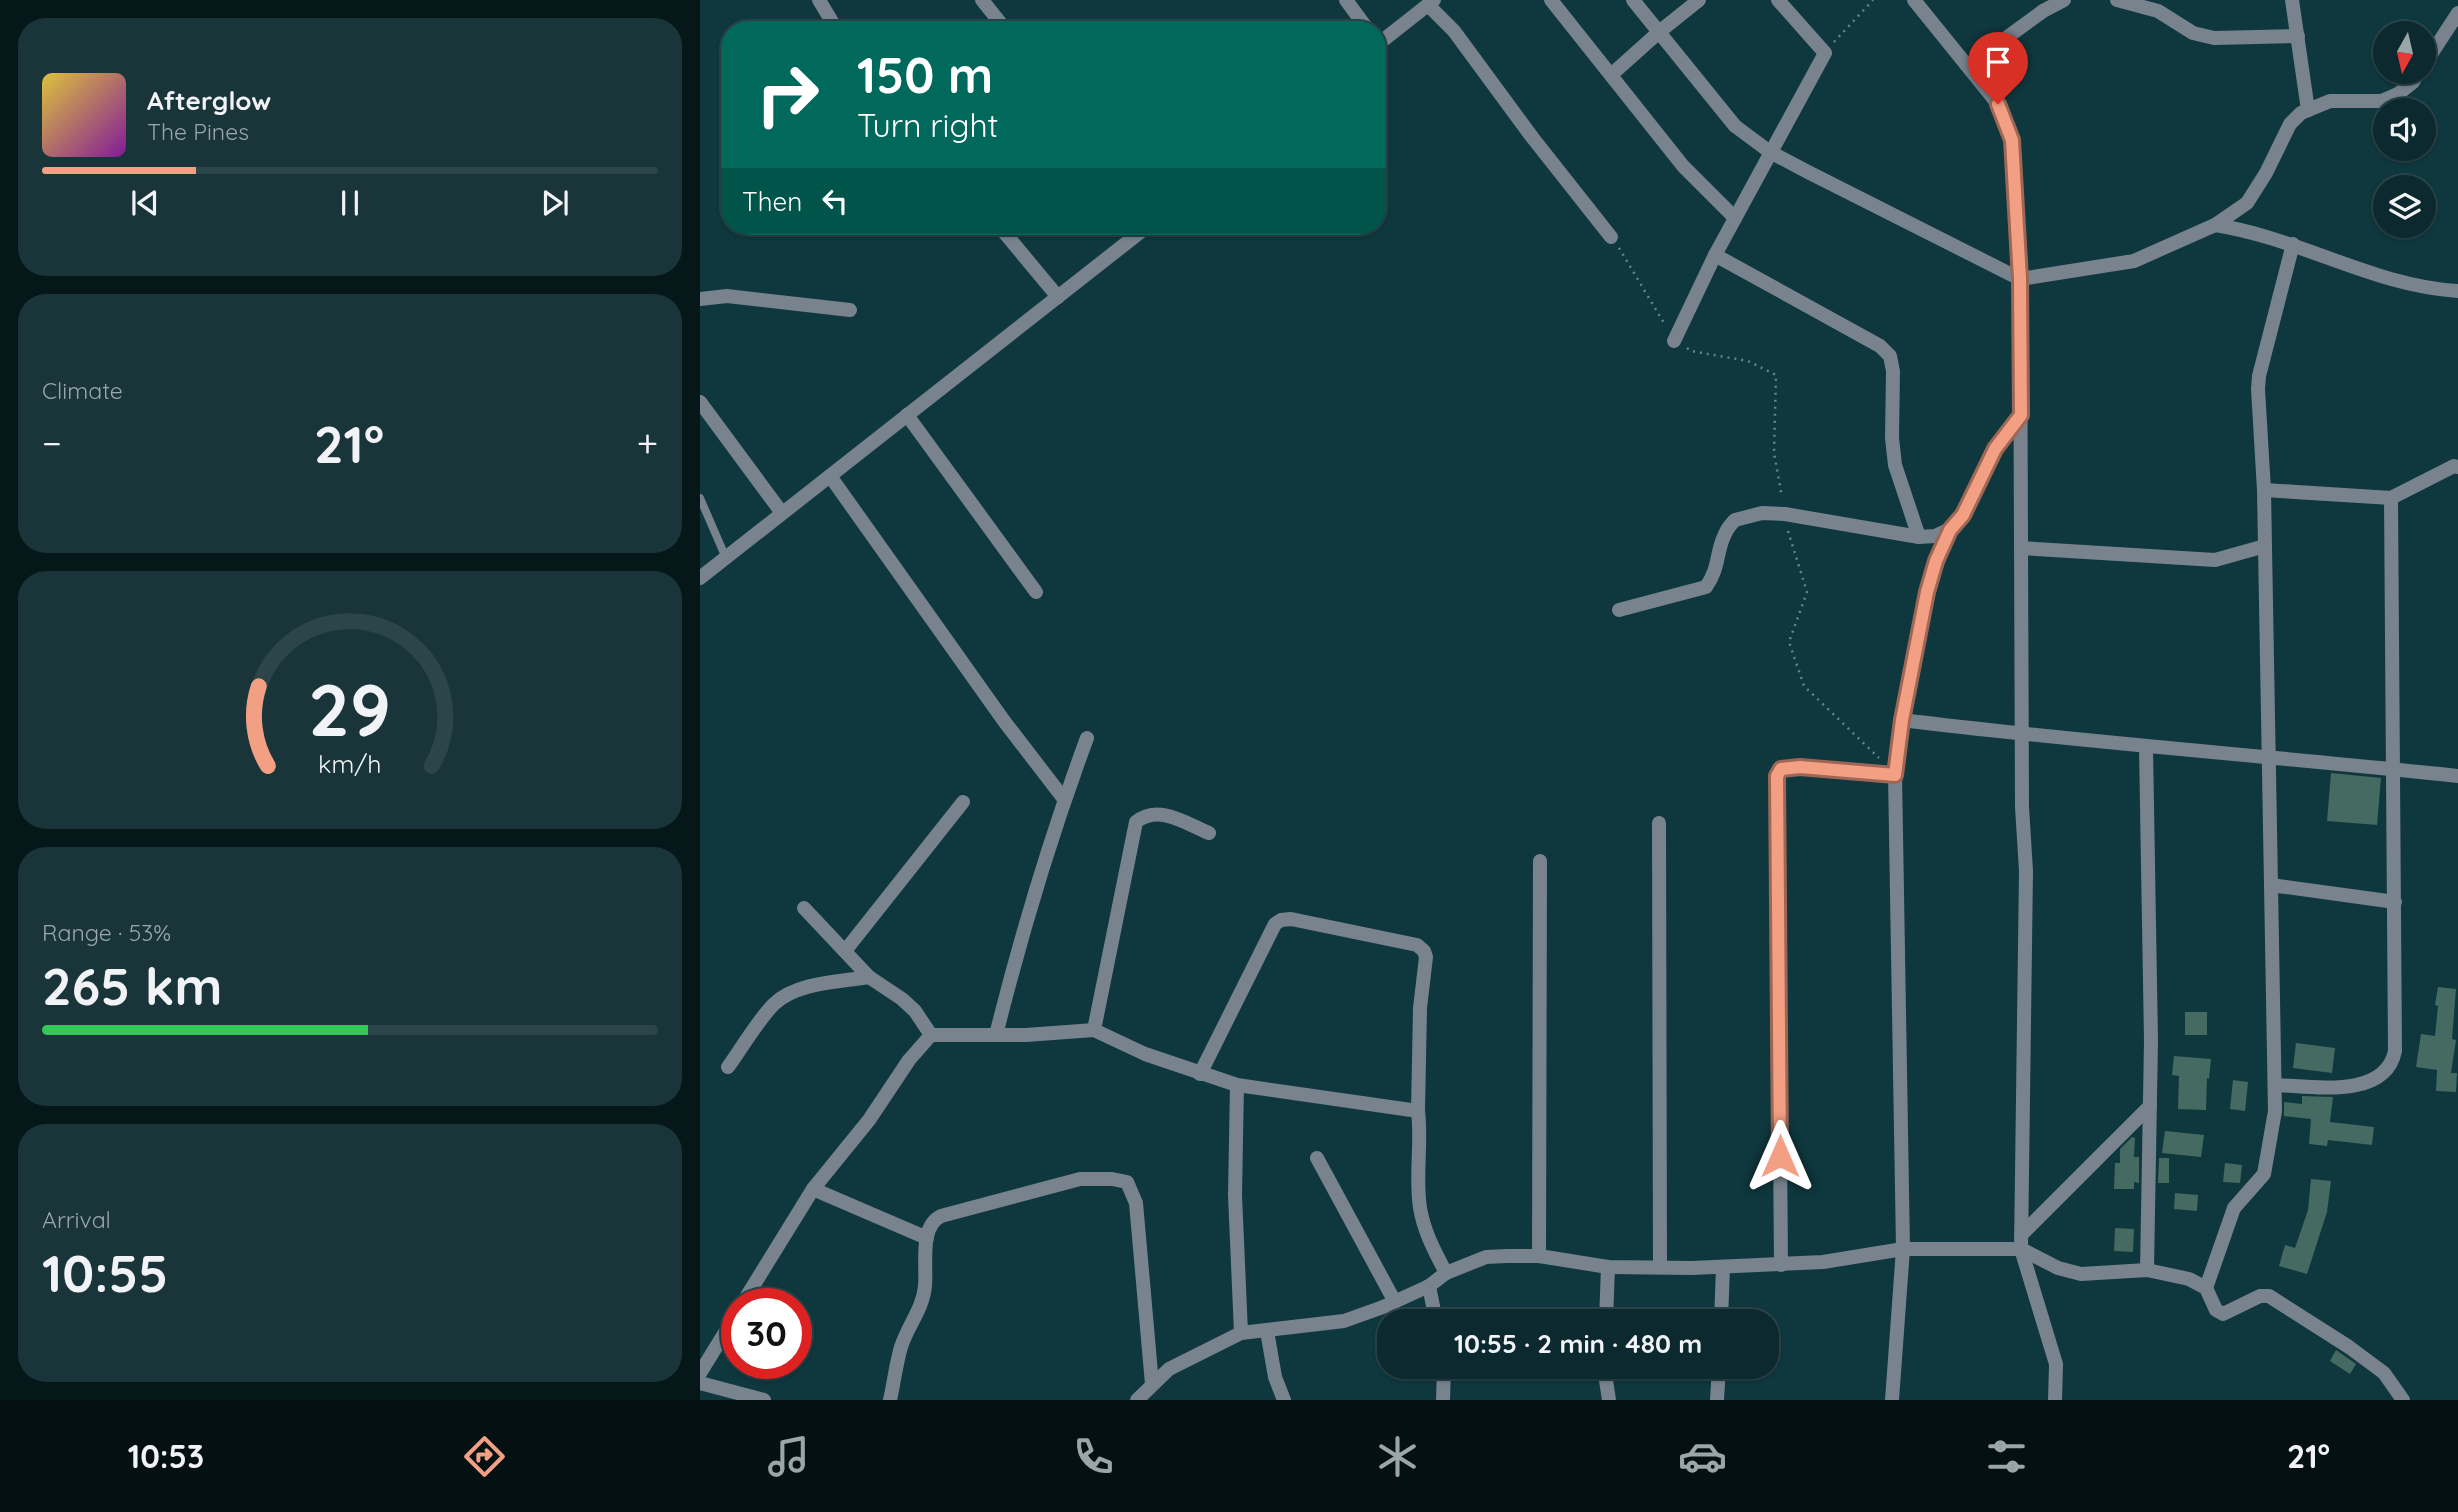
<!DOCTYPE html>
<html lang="en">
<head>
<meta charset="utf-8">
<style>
	:root { --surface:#0b292e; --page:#19353a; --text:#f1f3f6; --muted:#9aa6aa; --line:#2b454a; --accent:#f39f83 }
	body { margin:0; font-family:Quicksand,sans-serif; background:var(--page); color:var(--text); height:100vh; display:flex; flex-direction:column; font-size:26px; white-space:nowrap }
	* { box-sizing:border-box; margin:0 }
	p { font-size:23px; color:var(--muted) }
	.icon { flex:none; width:38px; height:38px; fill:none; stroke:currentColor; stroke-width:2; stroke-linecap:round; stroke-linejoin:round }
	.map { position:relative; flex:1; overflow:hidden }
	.drawer { display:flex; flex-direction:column; gap:18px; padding:18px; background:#061719; width:700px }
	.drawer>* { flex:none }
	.banner { position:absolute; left:21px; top:21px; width:665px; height:214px; border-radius:28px; box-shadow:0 2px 5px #0004,0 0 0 2px var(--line); background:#00695c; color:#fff; overflow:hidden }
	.needle { width:46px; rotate:188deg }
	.tools { position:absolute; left:1673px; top:21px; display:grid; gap:14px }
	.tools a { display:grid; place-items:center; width:63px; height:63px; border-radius:50%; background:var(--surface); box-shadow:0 2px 5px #0004,0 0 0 2px var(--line); font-size:35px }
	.speed { position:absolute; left:21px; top:1288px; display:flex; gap:14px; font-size:35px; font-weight:700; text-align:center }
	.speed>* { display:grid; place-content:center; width:91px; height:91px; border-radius:50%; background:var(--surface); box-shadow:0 2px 5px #0004,0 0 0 2px var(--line); line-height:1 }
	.speed .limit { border:10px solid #d22; background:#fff; color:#111 }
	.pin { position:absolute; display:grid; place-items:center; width:60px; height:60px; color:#fff; margin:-72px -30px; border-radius:50% 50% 50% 0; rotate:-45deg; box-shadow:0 0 7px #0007 }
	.pin .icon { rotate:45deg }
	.me { position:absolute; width:77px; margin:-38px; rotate:0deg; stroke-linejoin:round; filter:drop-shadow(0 0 5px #0008) }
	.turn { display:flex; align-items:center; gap:24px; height:147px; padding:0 21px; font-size:32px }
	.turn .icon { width:91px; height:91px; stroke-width:2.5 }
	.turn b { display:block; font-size:49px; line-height:60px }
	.then { display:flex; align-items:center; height:66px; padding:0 21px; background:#0003; gap:14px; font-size:26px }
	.big { font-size:52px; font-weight:700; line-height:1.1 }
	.drawer .card { flex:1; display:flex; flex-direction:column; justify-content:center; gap:10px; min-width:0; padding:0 24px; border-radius:28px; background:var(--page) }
	.drawer .dial { align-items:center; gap:0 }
	.dial svg { height:182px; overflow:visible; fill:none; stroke:var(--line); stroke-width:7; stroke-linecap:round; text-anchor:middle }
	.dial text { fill:var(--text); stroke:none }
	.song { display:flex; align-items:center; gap:21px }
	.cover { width:84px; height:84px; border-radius:10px; background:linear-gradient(135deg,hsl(50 70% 55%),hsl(290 70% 35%)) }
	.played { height:7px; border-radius:4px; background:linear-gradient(90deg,var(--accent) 25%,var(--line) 25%) }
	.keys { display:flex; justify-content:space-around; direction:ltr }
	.heat { display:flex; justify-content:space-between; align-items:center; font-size:38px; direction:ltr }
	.charge { height:10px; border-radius:5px; background:linear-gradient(90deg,#34c759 53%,var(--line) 0) }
	.trip { position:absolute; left:677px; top:1309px; width:402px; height:70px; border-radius:28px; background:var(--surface); box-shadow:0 2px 5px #0004,0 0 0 2px var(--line); font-weight:700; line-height:70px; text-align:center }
	.tabs { display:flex; height:112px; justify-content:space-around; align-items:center; background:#041012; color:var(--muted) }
	.tabs .icon { width:49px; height:49px }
	.tabs .on { color:var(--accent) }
	.tabs b { font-size:32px; color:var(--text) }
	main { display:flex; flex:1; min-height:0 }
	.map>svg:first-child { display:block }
</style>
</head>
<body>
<main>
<section class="drawer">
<div class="card">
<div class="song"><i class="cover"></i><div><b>Afterglow</b><p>The Pines</p></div></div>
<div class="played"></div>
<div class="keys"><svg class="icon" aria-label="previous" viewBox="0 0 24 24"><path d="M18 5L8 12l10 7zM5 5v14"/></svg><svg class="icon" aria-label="pause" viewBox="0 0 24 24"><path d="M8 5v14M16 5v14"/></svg><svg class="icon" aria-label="next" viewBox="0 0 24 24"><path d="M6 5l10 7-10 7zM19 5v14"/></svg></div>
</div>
<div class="card"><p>Climate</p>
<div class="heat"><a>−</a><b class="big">21°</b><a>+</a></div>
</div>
<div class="card dial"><svg viewBox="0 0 100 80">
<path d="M14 69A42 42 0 1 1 86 69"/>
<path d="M14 69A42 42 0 0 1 10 34" stroke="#f39f83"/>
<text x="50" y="56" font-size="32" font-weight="700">29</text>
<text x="50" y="72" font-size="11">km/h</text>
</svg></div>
<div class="card"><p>Range · 53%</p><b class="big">265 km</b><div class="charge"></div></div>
<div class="card"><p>Arrival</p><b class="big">10:55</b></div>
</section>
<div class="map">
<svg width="1758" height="1400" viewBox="0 0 1758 1400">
	<rect width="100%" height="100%" fill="#0f373e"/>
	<g fill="#456a61">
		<polygon points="1631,773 1681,778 1677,825 1627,821"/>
		<polygon points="1738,987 1756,989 1752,1039 1756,1040 1751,1073 1757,1073 1756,1092 1736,1091 1737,1070 1716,1067 1721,1034 1735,1036 1738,1006 1735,1005"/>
		<rect x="1485" y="1012" width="22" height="23"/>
		<polygon points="1596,1043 1635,1048 1632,1073 1593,1068"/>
		<polygon points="1474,1056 1511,1059 1509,1079 1507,1078 1506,1110 1478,1109 1479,1076 1472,1075"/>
		<polygon points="1533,1080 1548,1082 1545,1111 1530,1109"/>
		<polygon points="1602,1096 1633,1097 1630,1122 1674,1127 1672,1145 1628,1140 1627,1146 1609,1144 1611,1119 1584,1116 1584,1102 1602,1104"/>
		<polygon points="1465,1131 1504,1135 1501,1157 1462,1153"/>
		<polygon points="1432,1137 1435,1138 1434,1157 1439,1157 1439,1183 1434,1182 1434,1189 1414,1189 1415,1163 1420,1163 1420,1149"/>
		<polygon points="1459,1158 1469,1158 1469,1183 1458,1183"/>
		<polygon points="1525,1163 1542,1165 1540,1183 1523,1182"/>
		<polygon points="1611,1179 1631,1181 1627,1212 1607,1274 1579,1266 1585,1245 1595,1248 1608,1210"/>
		<polygon points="1475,1193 1498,1195 1497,1211 1474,1209"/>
		<polygon points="1415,1228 1434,1229 1433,1252 1414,1251"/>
		<polygon points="1636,1350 1656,1364 1650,1374 1630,1361"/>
	</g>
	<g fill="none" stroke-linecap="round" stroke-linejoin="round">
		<g stroke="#65858b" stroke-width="2.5" stroke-dasharray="2 5" stroke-linecap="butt">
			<polyline points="1134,42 1173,0"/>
			<polyline points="919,248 964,323"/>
			<polyline points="987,348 991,351 1048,361 1076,375 1074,453 1082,497"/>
			<polyline points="1088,531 1107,592 1089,642 1104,686 1179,758"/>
		</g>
		<polyline stroke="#78838e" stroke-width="8" points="0,498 26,558"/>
		<g stroke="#78838e" stroke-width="14">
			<polyline points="119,0 137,30"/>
			<polyline points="282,0 306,30"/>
			<polyline points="646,0 668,30"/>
			<polyline points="851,0 983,166 1035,218"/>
			<polyline points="933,0 1035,126 1070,152 1108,172 1320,279 1434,261 1515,225 1547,203 1566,173 1590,124 1601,113 1630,101 1682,101 1698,94 1713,82 1719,72"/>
			<polyline points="1214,0 1298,104 1312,140 1320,279 1322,807 1326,871 1321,1249 1356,1364 1355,1400"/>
			<polyline points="1417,0 1458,11 1493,33 1514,38 1598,36"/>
			<polyline points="1592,0 1608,110"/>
			<polyline points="728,5 754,31 832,137 911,237"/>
			<polyline points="677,45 734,0"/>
			<polyline points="1724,65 1758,13"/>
			<polyline points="1268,66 1343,11 1364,0"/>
			<polyline points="911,75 959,32 999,0"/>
			<path d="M1515 225C1600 238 1673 286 1758 291"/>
			<polyline points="299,226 358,297"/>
			<polyline points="1015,255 1180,346 1190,356 1193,371 1192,438 1195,465 1219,537"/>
			<polyline points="0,299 27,296 150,310"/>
			<polyline points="974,341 1015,255 1125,53 1078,0"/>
			<polyline points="0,402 82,513"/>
			<polyline points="207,415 336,592"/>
			<polyline points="130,476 304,721 364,799"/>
			<polyline points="1564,490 1691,498 1754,466 1758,467"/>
			<polyline points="1321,548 1515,560 1565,546"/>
			<polyline points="0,578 448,226"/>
			<path d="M919 610 1006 587C1020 567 1016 551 1025 534 1027 529 1031 524 1035 520L1062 513 1085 514 1219 537 1235 536 1250 529 1263 515 1295 449 1321 415"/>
			<path d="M1202 720C1215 655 1224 590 1250 529"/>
			<polyline points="1446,747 1451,1041 1447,1270"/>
			<polyline points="959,823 960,1267"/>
			<polyline points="1571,885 1695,902"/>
			<polyline points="104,908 169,977 202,999 215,1011 231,1035"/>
			<polyline points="145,951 263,802"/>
			<path d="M394 1030 436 822C459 804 485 823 509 833"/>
			<path d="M296 1035C321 935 351 835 387 738"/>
			<path d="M28 1067C41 1049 58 1020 74 1004 97 982 140 982 169 977"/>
			<polyline points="500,1074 575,924 581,920 591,919 717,945 724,951 726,957 720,1008 718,1111"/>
			<polyline points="537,1085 535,1195 541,1333"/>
			<path d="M1575 1085C1612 1086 1685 1100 1695 1051L1691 498"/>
			<polyline points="617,1158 695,1302"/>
			<polyline points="113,1189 227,1238"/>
			<polyline points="1321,1235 1450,1106"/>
			<polyline points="839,1256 840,861"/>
			<polyline points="1081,1265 1077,776 1081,769 1100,767 1195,774"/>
			<polyline points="729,1286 736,1321"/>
			<polyline points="1506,1288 1534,1208 1564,1174 1575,1111 1564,490 1558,389 1559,376 1593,244"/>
			<path d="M42 1304 113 1189 169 1120 209 1060 231 1035H326L394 1030 445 1054 537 1085 718 1111C722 1143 715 1176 720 1208 724 1232 735 1252 746 1273"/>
			<polyline points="906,1321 908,1267"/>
			<polyline points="1021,1321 1023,1267"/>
			<polyline points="567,1331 575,1377 584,1400"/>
			<polyline points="904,1367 909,1400"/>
			<polyline points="0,1373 37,1313"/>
			<polyline points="0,1383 64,1400"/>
			<path d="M190 1400C194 1382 196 1364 201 1347 208 1325 223 1309 225 1286 227 1264 219 1227 241 1216L380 1179H412L427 1182 436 1203 452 1384"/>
			<polyline points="437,1400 469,1369 541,1333 644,1321 683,1307 729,1286 746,1273 786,1257 807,1256 839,1256 908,1267 992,1268 1123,1262 1203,1249 1321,1249 1358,1268 1381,1274 1447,1270 1489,1279 1506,1288 1516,1310 1523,1314 1560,1296 1569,1296 1649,1347 1684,1373 1703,1400"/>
			<polyline points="743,1400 744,1367"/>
			<polyline points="1017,1400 1019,1367"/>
			<path d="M1192 1400 1203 1249 1195 774 1202 720C1387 743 1573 756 1758 776"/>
		</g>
	</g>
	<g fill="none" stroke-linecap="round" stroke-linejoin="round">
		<defs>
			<polyline id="route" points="1080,1156 1077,776 1081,769 1100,767 1195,775 1202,720 1227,592 1236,561 1250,530 1263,515 1295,449 1321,415 1320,279 1312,140 1298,104"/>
		</defs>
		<use href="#route" stroke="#9e6755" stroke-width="18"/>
		<use href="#route" stroke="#f39f83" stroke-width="12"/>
	</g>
</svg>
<div class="tools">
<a><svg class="needle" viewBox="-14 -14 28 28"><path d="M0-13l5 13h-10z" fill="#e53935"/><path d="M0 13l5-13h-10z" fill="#9aa6aa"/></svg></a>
<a><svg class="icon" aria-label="sound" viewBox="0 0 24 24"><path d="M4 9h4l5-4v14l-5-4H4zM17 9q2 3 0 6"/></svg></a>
<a><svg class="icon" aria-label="layers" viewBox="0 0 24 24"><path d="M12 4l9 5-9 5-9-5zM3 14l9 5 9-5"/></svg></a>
</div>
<div class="speed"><div class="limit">30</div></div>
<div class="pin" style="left:1298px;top:104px;background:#d93025"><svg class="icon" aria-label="arrive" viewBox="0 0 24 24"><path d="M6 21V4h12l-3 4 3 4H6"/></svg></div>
<svg class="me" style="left:1080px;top:1156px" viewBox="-20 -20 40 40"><path d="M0-17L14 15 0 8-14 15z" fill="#f39f83" stroke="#fff" stroke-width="4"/></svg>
<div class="trip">10:55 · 2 min · 480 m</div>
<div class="banner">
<div class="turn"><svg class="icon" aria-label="right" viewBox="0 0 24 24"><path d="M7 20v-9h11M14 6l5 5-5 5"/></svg><div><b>150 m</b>Turn right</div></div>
<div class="then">Then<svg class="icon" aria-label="left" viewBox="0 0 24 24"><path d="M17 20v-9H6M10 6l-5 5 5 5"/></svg></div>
</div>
</div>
</main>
<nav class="tabs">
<b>10:53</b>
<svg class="icon on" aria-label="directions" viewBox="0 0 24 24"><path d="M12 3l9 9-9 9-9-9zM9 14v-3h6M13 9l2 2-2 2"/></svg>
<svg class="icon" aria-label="music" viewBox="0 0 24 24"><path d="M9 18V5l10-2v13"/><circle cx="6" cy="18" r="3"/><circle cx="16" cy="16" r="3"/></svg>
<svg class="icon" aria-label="phone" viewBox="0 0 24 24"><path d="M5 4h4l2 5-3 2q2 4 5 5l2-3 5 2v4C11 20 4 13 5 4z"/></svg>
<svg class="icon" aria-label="climate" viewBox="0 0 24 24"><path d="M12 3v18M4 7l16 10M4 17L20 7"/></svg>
<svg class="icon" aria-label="car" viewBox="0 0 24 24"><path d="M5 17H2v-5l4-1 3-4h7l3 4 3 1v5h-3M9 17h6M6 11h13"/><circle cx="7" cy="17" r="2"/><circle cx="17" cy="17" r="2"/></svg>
<svg class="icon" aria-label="filters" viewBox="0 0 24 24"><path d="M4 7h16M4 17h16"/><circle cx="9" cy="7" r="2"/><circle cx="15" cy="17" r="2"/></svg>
<b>21°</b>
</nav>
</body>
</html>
